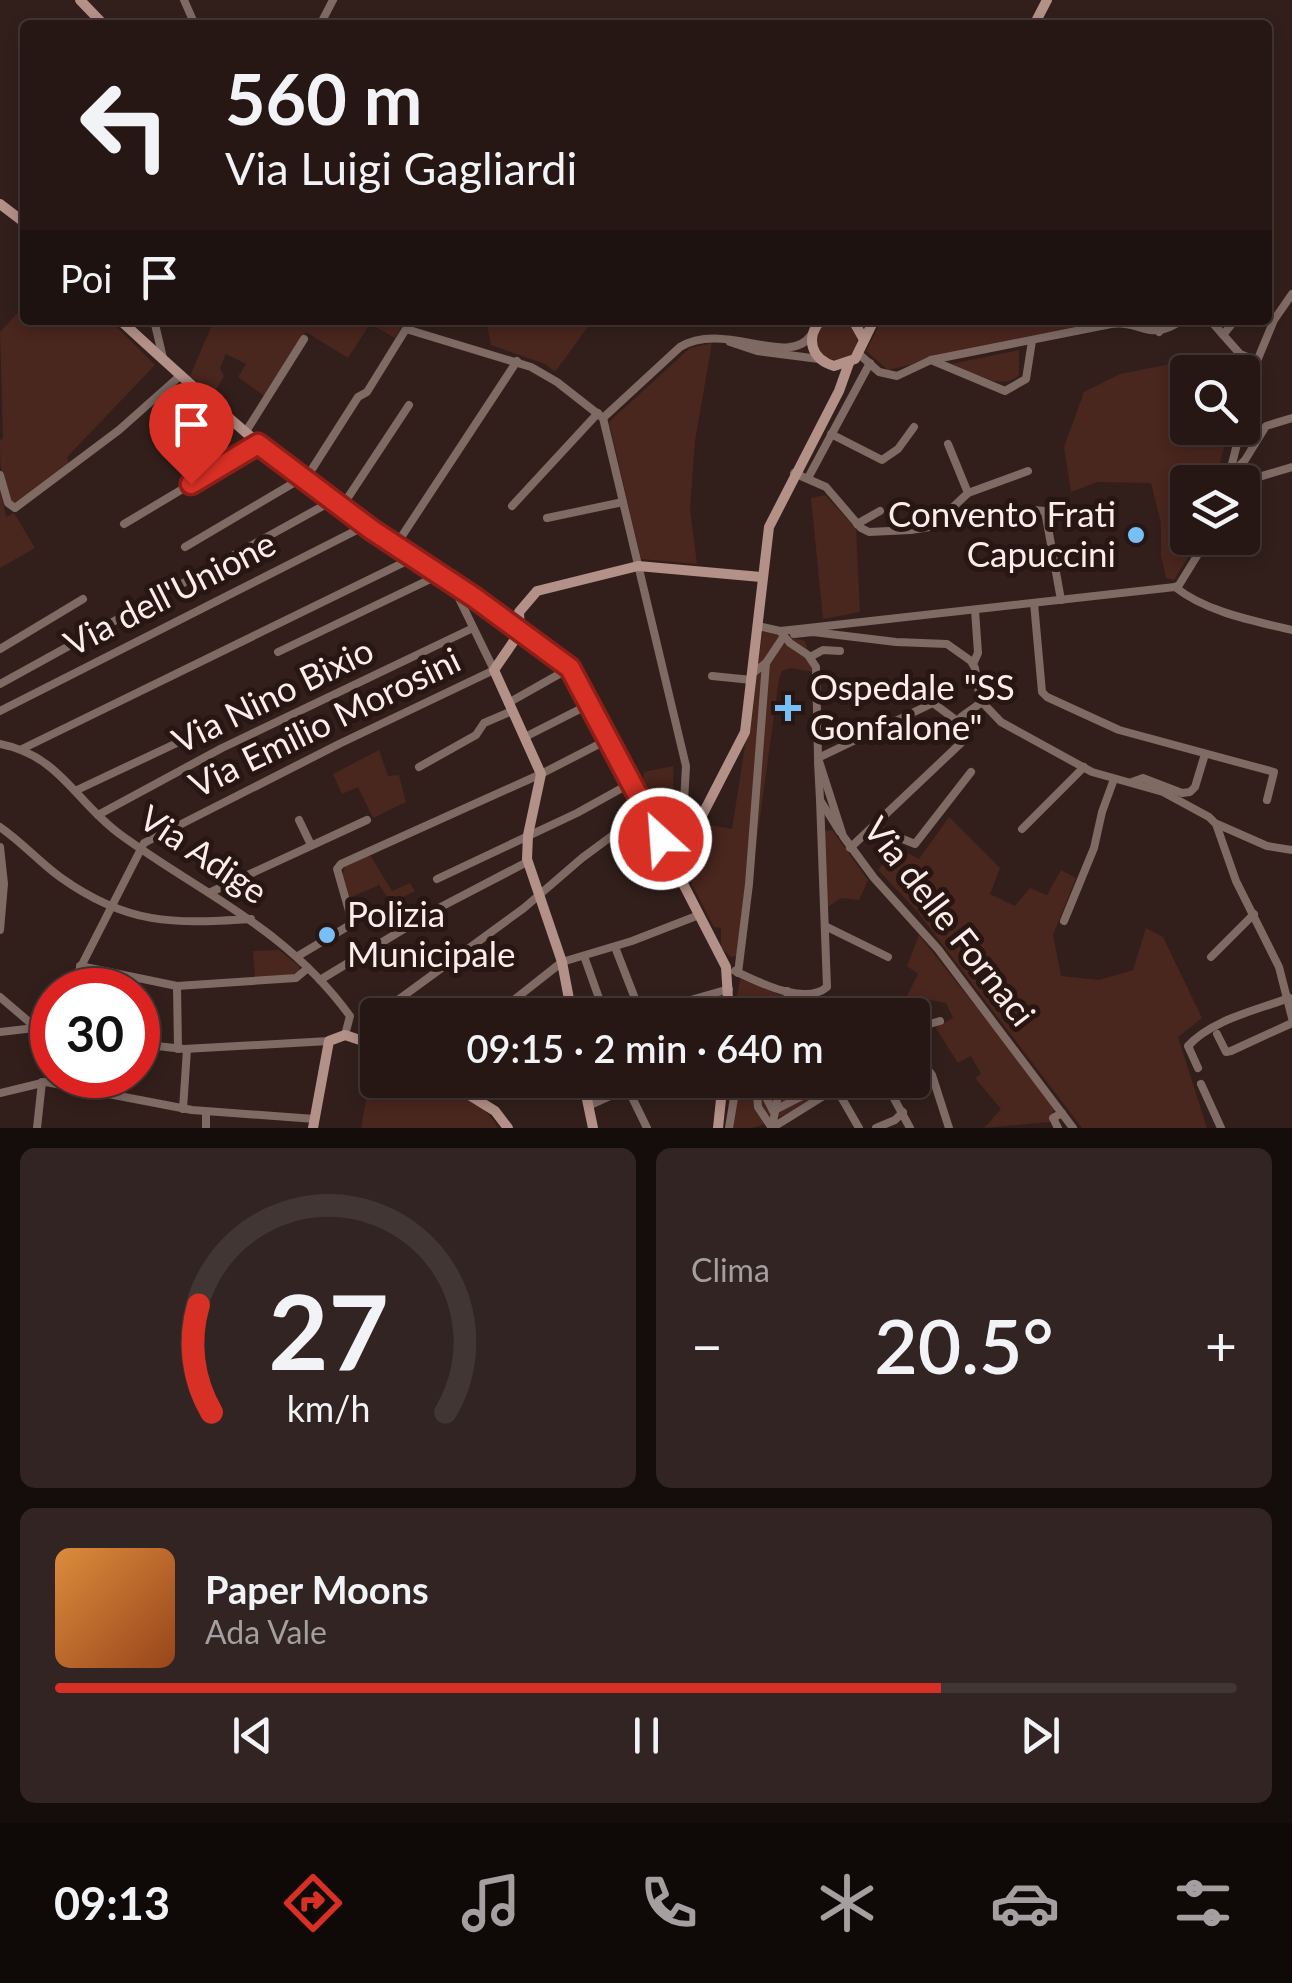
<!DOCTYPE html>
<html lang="it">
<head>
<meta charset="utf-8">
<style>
	:root { --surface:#261714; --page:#322422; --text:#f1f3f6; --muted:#a49fa0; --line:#423634; --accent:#d93025 }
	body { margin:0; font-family:Lato,sans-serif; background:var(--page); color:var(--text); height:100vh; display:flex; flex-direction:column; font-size:38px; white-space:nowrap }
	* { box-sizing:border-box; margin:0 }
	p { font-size:32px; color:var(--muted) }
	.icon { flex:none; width:55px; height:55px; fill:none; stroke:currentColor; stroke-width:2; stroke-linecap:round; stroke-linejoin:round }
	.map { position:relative; height:1128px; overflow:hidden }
	.drawer { display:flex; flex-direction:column; gap:20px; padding:20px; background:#150d0b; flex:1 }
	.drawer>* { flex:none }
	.top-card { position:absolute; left:20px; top:20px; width:1252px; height:305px; border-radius:10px; box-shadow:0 5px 15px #0003,0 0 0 2px var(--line); background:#261714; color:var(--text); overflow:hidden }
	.controls { position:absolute; left:1170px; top:355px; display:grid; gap:20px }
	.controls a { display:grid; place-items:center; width:90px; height:90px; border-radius:10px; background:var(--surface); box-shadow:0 5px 15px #0003,0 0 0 2px var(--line); font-size:50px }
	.speed { position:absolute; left:30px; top:968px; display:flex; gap:20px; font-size:50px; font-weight:700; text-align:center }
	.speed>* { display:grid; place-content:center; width:130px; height:130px; border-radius:50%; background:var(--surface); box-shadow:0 5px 15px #0003,0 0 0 2px var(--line); line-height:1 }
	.speed .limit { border:15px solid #d22; background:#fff; color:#111 }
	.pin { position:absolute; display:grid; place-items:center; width:85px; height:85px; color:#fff; margin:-102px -42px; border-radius:50% 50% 50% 0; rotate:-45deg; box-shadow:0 0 10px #0007 }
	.pin .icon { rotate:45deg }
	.me { position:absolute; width:110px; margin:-55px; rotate:334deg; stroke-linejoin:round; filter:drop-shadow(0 0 8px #0008) }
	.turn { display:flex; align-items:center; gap:35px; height:210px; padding:0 40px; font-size:45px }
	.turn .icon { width:130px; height:130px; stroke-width:2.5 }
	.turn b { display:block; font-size:70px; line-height:85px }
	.then { display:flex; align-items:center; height:95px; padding:0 40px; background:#0003; gap:20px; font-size:38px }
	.big { font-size:75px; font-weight:600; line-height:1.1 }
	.drawer .tile { flex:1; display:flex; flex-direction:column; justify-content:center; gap:15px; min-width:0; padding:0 35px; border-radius:15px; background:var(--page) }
	.drawer .dial { align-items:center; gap:0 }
	.dial svg { height:260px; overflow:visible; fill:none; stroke:var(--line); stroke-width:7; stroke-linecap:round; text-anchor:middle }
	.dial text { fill:var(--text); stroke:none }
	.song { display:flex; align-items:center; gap:30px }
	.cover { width:120px; height:120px; border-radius:15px; background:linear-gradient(135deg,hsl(30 70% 55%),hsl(20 70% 35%)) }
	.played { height:10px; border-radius:5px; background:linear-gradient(90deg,var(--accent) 75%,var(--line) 75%) }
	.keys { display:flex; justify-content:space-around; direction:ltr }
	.heat { display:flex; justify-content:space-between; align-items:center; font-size:55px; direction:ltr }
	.drawer .tiles { flex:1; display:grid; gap:20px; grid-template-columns:1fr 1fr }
	.tile:last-child { grid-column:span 2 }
	.trip { position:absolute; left:360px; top:998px; width:570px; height:100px; border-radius:10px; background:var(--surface); box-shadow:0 5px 15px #0003,0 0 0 2px var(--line); font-weight:600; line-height:100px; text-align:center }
	.tabs { display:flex; height:160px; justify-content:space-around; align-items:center; background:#0f0908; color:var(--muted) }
	.tabs .icon { width:70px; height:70px }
	.tabs .active { color:var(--accent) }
	.tabs b { font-size:45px; color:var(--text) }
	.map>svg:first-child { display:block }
</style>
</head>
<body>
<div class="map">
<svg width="1292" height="1128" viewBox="0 0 1292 1128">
	<rect width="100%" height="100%" fill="#321f1b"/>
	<g fill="#49261e">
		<path d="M25 305V320H110L155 365 67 457 69 464 14 504C0 488 0 462 0 441L3 438 0 332Z"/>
		<circle cx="837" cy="340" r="20"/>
		<polygon points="214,320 400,320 403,325 395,338 370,324 348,358 306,332 264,396 238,377 246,364 226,354 220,368 224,376 213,395 190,376"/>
		<polygon points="486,320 593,320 555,372 545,364 491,345"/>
		<polygon points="882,320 1105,320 888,370 866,351"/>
		<polygon points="712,343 695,441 690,509 697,564 641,559 609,422 690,348"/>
		<path d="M1019 350V375C1001 392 971 372 951 364Z"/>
		<polygon points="1186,361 1244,372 1243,379 1242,372 1188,372 1188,428 1229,428 1215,482 1188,482 1188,538 1200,538 1174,580 1166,578 1161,555 1161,523 1151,483 1097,482 1071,492 1064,447 1084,392 1120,374"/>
		<polygon points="0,488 6,517 14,513 35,548 0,568"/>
		<polygon points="825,495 856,528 860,612 823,619 811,498"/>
		<polygon points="763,631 805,641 814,672 790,668 782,671 779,679 741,956 731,957 721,948 721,928 714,927 682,865 705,824 732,829"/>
		<polygon points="379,750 388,776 399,775 406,802 373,818 358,787 342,794 333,774"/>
		<polygon points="673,766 674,804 655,807 643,782 644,772"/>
		<polygon points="949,817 1000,868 990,894 1015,906 1030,888 1047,895 1061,870 1076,878 1053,935 1061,976 1099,980 1133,970 1146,928 1163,937 1202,1018 1178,1037 1207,1128 1082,1128 917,911 878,870 897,847 919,859"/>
		<polygon points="832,830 868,880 859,900 841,898 826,908 822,831"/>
		<polygon points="370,855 392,891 410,883 415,891 392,903 379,885 349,898 342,876 345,866"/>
		<polygon points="919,935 1055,1106 1050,1122 984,1128 1001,1109 975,1078 981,1074 971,1056 958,1063 937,1030 936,1027 953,1018 946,1003 907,996 918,974 907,966"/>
		<polygon points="279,950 299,966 300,971 295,974 255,978 253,951"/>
		<polygon points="740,979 788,998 792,996 826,1015 734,1015"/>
		<path d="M371 1072 377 1073 378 1080C416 1080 479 1089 498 1128H361Z"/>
		<path d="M730 1080H831C825 1096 769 1125 751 1128 744 1128 734 1128 727 1128Z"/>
	</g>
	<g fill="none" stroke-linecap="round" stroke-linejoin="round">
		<g stroke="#7f6a64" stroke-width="8">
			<polyline points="184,0 195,25"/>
			<polyline points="320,25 333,0"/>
			<polyline points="154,320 163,358"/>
			<polyline points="1210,320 1240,354 1257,361 1242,421"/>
			<polyline points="1159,332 1168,320"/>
			<polyline points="1223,335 1235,320"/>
			<polyline points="730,342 757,351 819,359"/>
			<path d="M859 354 879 372 897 376 931 360 1111 324C1143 320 1149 343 1182 320"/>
			<polyline points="931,360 1005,391 1026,379 1032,341"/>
			<polyline points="1257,361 1274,320 1292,294"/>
			<path d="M603 418 680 347C724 320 789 369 811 335"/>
			<polyline points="245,433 304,339"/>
			<polyline points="831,434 882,460 898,449 914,427"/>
			<polyline points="794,473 826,487 861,528 869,532 911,530 1034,510 1045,511 1061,600"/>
			<polyline points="0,475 8,503 15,508 119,430 181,375"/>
			<polyline points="1229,476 1245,460 1266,426 1292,418"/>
			<polyline points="808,478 870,363"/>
			<polyline points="305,480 358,397 367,392 406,329 531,367 557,382 603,418 686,766 681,855"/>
			<polyline points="1222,482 1229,476 1241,428"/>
			<polyline points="1242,482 1292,467"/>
			<polyline points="968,493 1028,471"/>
			<polyline points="512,506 598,413"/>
			<polyline points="341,508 409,405"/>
			<polyline points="547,518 623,502"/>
			<polyline points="124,524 258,444"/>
			<polyline points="857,524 880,511"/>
			<polyline points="932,527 968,493 948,444"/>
			<polyline points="396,545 517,361"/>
			<polyline points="185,547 302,478"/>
			<polyline points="454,585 570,668 643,802 675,868"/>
			<path d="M1175 587C1206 612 1254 621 1292 630"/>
			<polyline points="1034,603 1042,692 1047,697 1119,730 1274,772 1267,800"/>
			<polyline points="758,626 780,631 799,629 1175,587 1179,585 1208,538"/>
			<polyline points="780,631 790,643 808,655 816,667 818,758 843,836 874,878 938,949 1073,1128"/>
			<polyline points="794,634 813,632 896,642 947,644 971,661 975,668 980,700 1001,722 1092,772 1163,792 1209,817 1216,824 1236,881 1279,967 1292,1018"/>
			<polyline points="0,649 83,599"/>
			<polyline points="278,652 439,575"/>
			<polyline points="810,657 823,650 840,651"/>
			<polyline points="973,664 978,653 975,610"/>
			<polyline points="753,673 766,663 784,636"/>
			<polyline points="712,676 752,680"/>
			<polyline points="0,684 332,501"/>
			<polyline points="508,703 570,668"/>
			<polyline points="0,711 355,531 363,524"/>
			<polyline points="525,737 590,704"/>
			<path d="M0 744C61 756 75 802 121 835 205 896 286 928 350 1016L345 1035"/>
			<polyline points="22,749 413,558"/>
			<polyline points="818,758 933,703 960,723"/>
			<polyline points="818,762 820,800 840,832"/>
			<polyline points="419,767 476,735 484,723 512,711"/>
			<polyline points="1132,782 1143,778 1182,793 1190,792 1195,787 1205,754"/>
			<polyline points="77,790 179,742"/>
			<polyline points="98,815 222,748 473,628"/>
			<polyline points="299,820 311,845"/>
			<polyline points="1217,824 1267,846 1292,850"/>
			<path d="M0 827C22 842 39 862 60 877 127 925 172 924 251 919"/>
			<polyline points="873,827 915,844 971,772"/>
			<polyline points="1022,829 1084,767"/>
			<polyline points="0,847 4,884 0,930"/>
			<polyline points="850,848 961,743 965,737 961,717 982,702"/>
			<polyline points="437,879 577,813 633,782"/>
			<polyline points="211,892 367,820"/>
			<polyline points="1064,921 1094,848 1102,812 1114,779"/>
			<polyline points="825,926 888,957"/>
			<polyline points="615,947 641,1014"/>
			<polyline points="298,956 350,925 349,911 337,869 341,864 541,774 609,739"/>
			<polyline points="584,956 605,1015"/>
			<polyline points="1211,957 1254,914"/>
			<polyline points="80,966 177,986 296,978 308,968"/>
			<path d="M735 971C758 982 805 1006 827 987L820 800"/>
			<polyline points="738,973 749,884 766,663"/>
			<polyline points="320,980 435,910 527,862"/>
			<polyline points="177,986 178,1049"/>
			<polyline points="69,990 144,843 339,744 494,670 451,582"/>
			<polyline points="787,991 788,998 814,1015"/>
			<polyline points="0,997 34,1026"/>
			<polyline points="495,1015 562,962 632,941 699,915"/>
			<polyline points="638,1015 729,989"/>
			<polyline points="365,1024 524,908 582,858 647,810"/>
			<polyline points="912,1029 940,1021"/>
			<polyline points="0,1032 52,1026"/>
			<polyline points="1217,1034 1226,1052 1231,1051 1292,1023"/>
			<polyline points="138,1044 184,1049 329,1041"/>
			<polyline points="912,1049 932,1075 949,1128"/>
			<path d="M1198 1068 1188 1046C1211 1020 1257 1010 1289 998"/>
			<polyline points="756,1080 758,1107 772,1128 833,1090 834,1080"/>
			<polyline points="766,1080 766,1097 773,1111 822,1086 840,1095 859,1128"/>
			<polyline points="781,1080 784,1087 789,1090 798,1086 800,1080"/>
			<polyline points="884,1080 910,1128"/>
			<polyline points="1201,1084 1221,1128"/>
			<polyline points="628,1089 647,1128"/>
			<polyline points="464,1090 480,1080"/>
			<polyline points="0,1093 46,1082 192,1110 315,1119"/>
			<polyline points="840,1095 874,1080"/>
			<polyline points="588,1106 645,1080"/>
			<polyline points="183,1109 187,1049"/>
			<polyline points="37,1128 42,1082"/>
			<polyline points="206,1128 206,1112"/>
			<polyline points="729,1128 737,1080"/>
			<polyline points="772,1128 779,1090"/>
			<polyline points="876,1128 895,1120 903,1112"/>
			<polyline points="1058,1128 1053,1118 1062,1113"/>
		</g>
		<g stroke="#b39088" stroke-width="10">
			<polyline points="80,0 104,25"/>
			<polyline points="1034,25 1047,0"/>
			<polyline points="0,204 25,223"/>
			<path d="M120 320C223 415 329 510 451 582"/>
			<path d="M821 320C805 338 811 359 834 366L855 359 874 320"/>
			<polyline points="853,320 863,338"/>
			<polyline points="572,1015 562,962 527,859 528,835 541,774 494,670 520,632 519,612 537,591 638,566 761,577"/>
			<polyline points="729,1015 726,967 675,868 745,732 769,527 839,391 849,363"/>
			<polyline points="445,1080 495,1111 508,1128"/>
			<polyline points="583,1080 593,1128"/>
			<polyline points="313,1128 329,1041 345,1035 378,1046"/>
			<polyline points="718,1128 723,1080"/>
		</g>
	</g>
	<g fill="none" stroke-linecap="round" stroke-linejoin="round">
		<defs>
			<polyline id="route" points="191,484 258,444 372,530 475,598 570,668 661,839"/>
		</defs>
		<use href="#route" stroke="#8d1f18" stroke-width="25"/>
		<use href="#route" stroke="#d93025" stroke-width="18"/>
	</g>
	<g fill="#78bff7" stroke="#281612" stroke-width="4">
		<circle cx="1136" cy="535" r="10"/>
		<path d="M783 693h10v10h10v10h-10v10h-10v-10h-10v-10h10z"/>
		<circle cx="327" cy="935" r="10"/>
	</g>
	<g text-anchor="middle" stroke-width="10" stroke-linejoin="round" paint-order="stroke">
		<g font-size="35" fill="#fbedea" stroke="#281612" text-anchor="start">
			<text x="1116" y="527" text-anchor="end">Convento Frati<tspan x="1116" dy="40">Capuccini</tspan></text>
			<text x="810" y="700">Ospedale "SS<tspan x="810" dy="40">Gonfalone"</tspan></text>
			<text x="347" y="927">Polizia<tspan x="347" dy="40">Municipale</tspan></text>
		</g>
		<g font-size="35" fill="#fbedea" stroke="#281612">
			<text transform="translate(170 594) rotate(-27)" y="12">Via dell'Unione</text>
			<text transform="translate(273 696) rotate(-26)" y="12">Via Nino Bixio</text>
			<text transform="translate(325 723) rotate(-26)" y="12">Via Emilio Morosini</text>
			<text transform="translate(203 855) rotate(34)" y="12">Via Adige</text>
			<text transform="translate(949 922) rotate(52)" y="12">Via delle Fornaci</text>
		</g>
	</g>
</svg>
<div class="controls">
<a><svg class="icon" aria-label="search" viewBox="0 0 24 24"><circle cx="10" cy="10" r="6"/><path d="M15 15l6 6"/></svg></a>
<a><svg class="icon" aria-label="layers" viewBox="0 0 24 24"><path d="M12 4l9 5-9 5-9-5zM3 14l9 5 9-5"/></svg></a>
</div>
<div class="speed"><div class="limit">30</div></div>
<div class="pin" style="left:191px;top:484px;background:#d93025"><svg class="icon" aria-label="arrive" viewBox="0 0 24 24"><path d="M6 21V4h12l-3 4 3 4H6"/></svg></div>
<svg class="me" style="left:661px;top:839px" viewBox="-20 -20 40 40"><circle r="17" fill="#d93025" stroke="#fff" stroke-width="3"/><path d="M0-11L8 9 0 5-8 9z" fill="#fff"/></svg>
<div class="trip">09:15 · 2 min · 640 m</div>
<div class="top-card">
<div class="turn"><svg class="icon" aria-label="left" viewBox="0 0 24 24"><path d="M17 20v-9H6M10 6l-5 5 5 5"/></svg><div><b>560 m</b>Via Luigi Gagliardi</div></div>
<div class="then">Poi<svg class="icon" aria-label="arrive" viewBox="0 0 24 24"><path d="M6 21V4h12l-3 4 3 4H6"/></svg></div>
</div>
</div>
<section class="drawer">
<div class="tiles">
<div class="tile dial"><svg viewBox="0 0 100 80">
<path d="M14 69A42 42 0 1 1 86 69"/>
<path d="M14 69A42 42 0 0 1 10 36" stroke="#d93025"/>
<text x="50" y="56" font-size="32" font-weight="700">27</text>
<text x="50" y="72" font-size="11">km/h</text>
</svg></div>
<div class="tile"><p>Clima</p>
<div class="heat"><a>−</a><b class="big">20.5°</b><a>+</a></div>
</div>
<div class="tile">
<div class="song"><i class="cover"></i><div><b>Paper Moons</b><p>Ada Vale</p></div></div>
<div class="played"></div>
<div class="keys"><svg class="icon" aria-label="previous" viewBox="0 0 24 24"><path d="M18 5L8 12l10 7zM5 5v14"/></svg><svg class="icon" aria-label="pause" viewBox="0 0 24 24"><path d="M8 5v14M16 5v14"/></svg><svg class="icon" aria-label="next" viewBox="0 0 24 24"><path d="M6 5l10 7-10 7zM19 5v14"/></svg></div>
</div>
</div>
</section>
<nav class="tabs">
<b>09:13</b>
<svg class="icon active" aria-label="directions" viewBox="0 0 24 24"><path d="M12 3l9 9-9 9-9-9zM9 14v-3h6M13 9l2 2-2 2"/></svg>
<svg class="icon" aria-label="music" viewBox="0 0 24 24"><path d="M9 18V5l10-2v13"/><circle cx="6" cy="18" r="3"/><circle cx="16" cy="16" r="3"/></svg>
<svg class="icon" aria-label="phone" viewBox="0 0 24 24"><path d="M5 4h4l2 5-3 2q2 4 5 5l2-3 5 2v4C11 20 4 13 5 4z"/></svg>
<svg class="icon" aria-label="climate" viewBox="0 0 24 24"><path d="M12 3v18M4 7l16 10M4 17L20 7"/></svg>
<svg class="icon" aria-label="car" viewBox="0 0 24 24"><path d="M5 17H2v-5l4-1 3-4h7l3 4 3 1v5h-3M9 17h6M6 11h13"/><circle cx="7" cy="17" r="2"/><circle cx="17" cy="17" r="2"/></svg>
<svg class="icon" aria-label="filters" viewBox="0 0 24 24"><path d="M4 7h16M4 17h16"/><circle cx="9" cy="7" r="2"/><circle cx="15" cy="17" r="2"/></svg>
</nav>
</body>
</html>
